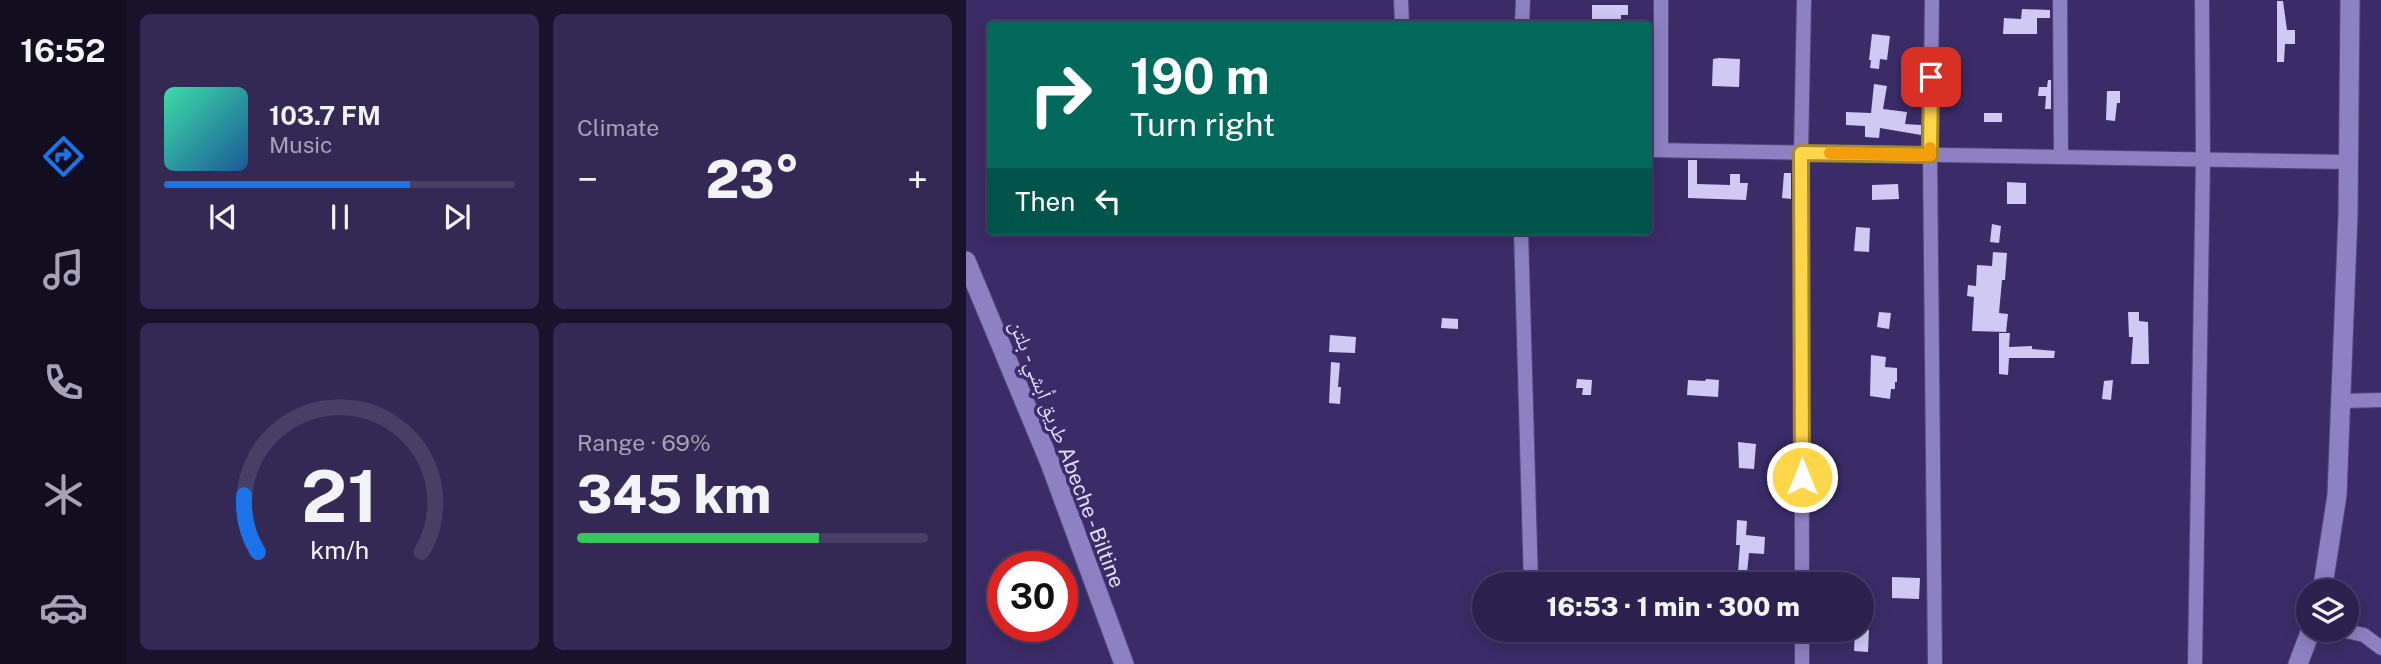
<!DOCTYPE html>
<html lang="en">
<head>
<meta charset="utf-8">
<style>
	:root { --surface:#2c214e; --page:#342955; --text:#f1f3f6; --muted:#a6a3b6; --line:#483e66; --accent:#1a73e8 }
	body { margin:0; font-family:"Public Sans","Noto Naskh Arabic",sans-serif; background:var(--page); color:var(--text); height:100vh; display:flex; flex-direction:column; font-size:26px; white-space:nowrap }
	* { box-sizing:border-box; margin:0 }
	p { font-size:23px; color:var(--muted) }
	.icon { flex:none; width:38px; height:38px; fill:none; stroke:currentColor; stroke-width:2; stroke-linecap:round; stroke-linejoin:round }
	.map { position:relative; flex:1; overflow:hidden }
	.drawer { display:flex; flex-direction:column; gap:14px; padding:14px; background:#18122b; width:840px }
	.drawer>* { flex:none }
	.hud { position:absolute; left:21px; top:21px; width:665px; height:214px; border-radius:7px; box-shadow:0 4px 18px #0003,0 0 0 2px var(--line); background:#00695c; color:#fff; overflow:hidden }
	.fabs { position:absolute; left:1330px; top:579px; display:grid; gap:14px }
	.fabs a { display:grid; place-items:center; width:63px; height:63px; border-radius:50%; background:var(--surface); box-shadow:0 4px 18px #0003,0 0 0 2px var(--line); font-size:35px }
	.speed { position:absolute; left:21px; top:551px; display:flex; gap:14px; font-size:35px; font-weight:700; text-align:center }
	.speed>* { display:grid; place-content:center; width:91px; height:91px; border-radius:50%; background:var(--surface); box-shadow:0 4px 18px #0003,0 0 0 2px var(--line); line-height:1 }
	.speed .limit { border:10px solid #d22; background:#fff; color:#111 }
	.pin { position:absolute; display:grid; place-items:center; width:60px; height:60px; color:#fff; margin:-30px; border-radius:14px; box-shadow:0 4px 10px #0006 }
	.me { position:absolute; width:77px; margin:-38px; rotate:0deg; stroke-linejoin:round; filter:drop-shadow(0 0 5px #0008) }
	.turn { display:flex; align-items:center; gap:24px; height:147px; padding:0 28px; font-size:32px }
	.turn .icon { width:91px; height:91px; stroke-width:2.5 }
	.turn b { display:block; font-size:49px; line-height:60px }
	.then { display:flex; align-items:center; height:66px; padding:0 28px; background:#0003; gap:14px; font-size:26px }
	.big { font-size:52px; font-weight:800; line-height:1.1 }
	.drawer .card { flex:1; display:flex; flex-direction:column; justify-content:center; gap:10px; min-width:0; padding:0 24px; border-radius:10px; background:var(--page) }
	.drawer .dial { align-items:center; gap:0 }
	.dial svg { height:182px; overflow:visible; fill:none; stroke:var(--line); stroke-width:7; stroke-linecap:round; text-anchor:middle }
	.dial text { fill:var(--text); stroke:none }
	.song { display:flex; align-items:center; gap:21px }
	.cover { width:84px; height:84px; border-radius:10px; background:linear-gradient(135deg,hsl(160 70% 55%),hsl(210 70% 35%)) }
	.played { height:7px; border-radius:4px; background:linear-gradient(90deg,var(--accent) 70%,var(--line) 70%) }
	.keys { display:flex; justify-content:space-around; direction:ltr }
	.heat { display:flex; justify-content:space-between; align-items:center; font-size:38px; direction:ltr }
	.charge { height:10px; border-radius:5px; background:linear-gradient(90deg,#34c759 69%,var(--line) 0) }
	.drawer .tiles { flex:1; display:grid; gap:14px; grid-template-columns:repeat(2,1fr) }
	.trip { position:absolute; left:506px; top:572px; width:402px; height:70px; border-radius:35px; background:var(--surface); box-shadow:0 4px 18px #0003,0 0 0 2px var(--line); font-weight:800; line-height:70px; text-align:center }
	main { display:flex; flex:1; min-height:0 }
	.dock { display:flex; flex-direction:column; width:126px; justify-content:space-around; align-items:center; background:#120d1f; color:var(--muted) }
	.dock .icon { width:49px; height:49px }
	.dock .on { color:var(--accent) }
	.dock b { font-size:32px; color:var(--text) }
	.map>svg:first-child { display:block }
</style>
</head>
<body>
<main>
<nav class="dock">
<b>16:52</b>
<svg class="icon on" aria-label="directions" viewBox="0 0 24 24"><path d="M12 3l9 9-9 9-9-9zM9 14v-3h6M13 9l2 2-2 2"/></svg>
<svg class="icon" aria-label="music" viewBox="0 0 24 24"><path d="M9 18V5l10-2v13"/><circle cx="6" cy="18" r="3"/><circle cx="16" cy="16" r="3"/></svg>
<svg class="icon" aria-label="phone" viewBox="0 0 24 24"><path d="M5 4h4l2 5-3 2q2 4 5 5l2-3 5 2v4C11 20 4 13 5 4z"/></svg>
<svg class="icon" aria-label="climate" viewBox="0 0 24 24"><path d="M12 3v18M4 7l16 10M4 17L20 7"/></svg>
<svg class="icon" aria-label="car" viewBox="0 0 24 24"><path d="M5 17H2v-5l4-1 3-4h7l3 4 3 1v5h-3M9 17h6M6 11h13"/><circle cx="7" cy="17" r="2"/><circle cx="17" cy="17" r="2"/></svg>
</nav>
<section class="drawer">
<div class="tiles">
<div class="card">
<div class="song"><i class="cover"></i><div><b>103.7 FM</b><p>Music</p></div></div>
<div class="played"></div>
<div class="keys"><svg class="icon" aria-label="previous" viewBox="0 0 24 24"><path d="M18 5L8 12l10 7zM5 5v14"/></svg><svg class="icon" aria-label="pause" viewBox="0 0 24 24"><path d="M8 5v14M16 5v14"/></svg><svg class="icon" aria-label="next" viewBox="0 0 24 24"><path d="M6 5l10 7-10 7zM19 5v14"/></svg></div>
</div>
<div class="card"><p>Climate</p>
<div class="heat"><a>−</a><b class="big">23°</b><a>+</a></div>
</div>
<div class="card dial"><svg viewBox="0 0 100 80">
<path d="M14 69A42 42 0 1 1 86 69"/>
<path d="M14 69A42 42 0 0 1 8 44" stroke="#1a73e8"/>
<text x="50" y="56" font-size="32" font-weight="700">21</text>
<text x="50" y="72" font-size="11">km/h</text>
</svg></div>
<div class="card"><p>Range · 69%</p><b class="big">345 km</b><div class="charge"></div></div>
</div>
</section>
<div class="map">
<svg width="1415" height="664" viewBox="0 0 1415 664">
	<rect width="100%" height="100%" fill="#3b2c68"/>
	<g fill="#cfc9f4">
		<polygon points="1311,1 1317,1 1321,30 1329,30 1329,44 1319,44 1318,62 1311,62"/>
		<polygon points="626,5 662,5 662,15 655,15 655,21 637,21 637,24 626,24"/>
		<polygon points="1056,9 1084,10 1084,18 1071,18 1071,34 1037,34 1038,18 1055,19"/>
		<polygon points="906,34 924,36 921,60 914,59 913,69 904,68 905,60 903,60"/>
		<polygon points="753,58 774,59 773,87 746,86 747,59"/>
		<polygon points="1082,80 1085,80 1085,109 1079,109 1080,96 1072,96 1073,87 1081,87"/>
		<polygon points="908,84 921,86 917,109 941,112 939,124 955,125 955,135 914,128 913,138 899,137 899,126 880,125 880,112 905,113"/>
		<polygon points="1141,91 1154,91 1154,103 1151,103 1149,121 1140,120"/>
		<rect x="1018" y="113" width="18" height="9"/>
		<polygon points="722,160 731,160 731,184 764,185 764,174 774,174 774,183 782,183 780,200 722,198"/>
		<polygon points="818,173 825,173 825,199 816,198"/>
		<polygon points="1041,182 1060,183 1060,204 1041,204"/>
		<polygon points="932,184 933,199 906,200 906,185"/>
		<polygon points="1026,224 1035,226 1033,243 1024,242"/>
		<polygon points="890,227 904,228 903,252 888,251"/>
		<polygon points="1027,252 1041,253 1039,280 1036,280 1033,313 1042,314 1040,332 1006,331 1008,297 1001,296 1002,285 1010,286 1011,265 1026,266"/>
		<polygon points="913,312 925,313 923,329 911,327"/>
		<polygon points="1162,312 1173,312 1173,321 1182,322 1183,364 1165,364 1167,337 1163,337"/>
		<polygon points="476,318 492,319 492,329 475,328"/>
		<polygon points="1033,333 1044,333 1043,347 1066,346 1066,349 1089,351 1088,358 1043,358 1042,375 1033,374"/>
		<polygon points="364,335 390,337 389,353 363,352"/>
		<polygon points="905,355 920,357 919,367 931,368 931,382 929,382 929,389 925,389 924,399 904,396"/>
		<polygon points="365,362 374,363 372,387 375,387 374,404 363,403"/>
		<polygon points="611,379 626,380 625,395 616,395 617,388 610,388"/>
		<polygon points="740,379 753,380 752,397 721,395 722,380 739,381"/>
		<polygon points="1147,380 1145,400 1136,399 1138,381"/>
		<polygon points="772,442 790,444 788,469 773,468"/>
		<polygon points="771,520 781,521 780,535 799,537 798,554 783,553 781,573 772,573 774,545 770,545"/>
		<polygon points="926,577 954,578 953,599 926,598"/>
		<polygon points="889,630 903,630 902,652 888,651"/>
	</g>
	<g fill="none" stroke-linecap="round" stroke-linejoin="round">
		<defs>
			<g id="street">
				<polyline points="435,0 436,24"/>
				<polyline points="695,0 695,150"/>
				<polyline points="966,0 964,155 969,664"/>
				<polyline points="1094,0 1095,157"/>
				<polyline points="556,24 557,0"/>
				<polyline points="682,150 1383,162"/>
				<polyline points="555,231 565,584"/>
				<polyline points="1375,401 1415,400"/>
				<polyline points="836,584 835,153 838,0"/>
				<polyline points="836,630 836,664"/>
				<polyline points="1375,630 1398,635 1415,648"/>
				<polyline points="1229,664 1237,158 1236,0"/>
			</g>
			<g id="secondary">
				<polyline points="0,261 84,463 158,664"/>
				<polyline points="1356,592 1371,495 1382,215 1384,0"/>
				<polyline points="1332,664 1345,630"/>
			</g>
		</defs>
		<use href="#street" stroke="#544679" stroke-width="16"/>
		<use href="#secondary" stroke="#544679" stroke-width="21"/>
		<use href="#street" stroke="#8d81c4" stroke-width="14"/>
		<use href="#secondary" stroke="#8d81c4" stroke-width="19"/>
	</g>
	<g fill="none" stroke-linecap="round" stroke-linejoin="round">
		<defs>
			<polyline id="route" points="836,477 835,153 964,155 965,77"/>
		</defs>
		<use href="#route" stroke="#a68a30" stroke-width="18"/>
		<use href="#route" stroke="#ffd54a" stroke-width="12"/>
		<polyline stroke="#f59e0b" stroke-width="12" points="864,153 964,155 964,148"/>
	</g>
	<g text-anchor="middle" stroke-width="7" stroke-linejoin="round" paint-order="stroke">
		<g font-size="21" fill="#e1ddfb" stroke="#3b2c68">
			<text transform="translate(101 454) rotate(69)" y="7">طريق أبشي - بلتن Abeche - Biltine</text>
		</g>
	</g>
</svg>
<div class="fabs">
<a><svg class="icon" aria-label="layers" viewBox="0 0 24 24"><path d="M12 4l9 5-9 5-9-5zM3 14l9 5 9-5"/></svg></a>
</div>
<div class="speed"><div class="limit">30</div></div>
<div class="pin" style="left:965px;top:77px;background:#d93025"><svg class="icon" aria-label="arrive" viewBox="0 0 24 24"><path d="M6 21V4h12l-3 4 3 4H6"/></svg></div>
<svg class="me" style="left:836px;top:477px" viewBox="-20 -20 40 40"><circle r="17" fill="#ffd54a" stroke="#fff" stroke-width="3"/><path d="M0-11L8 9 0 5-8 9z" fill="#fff"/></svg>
<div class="trip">16:53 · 1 min · 300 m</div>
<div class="hud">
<div class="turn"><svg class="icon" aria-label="right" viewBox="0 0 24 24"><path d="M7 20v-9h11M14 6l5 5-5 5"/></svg><div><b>190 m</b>Turn right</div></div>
<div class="then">Then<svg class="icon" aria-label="left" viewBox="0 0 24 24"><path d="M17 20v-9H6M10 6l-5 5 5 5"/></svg></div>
</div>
</div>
</main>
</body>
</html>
